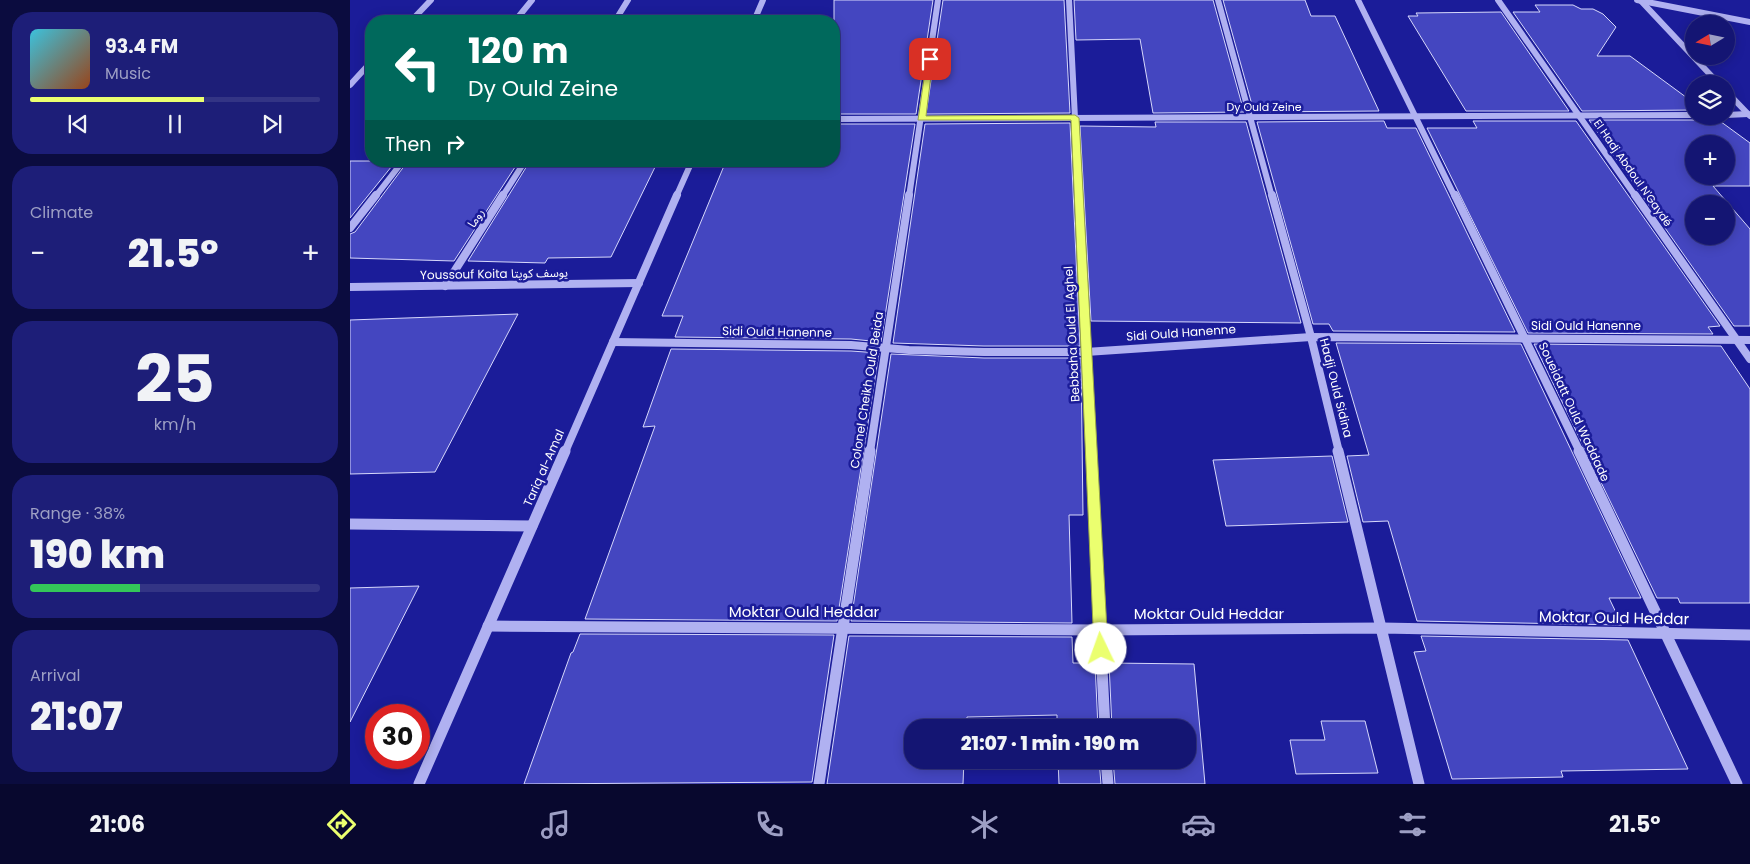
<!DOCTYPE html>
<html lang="en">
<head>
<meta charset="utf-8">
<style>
	:root { --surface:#141573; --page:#1d1e78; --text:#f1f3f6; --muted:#9d9fc4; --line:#333485; --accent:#ebff6f }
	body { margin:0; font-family:Poppins,"Noto Sans Arabic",sans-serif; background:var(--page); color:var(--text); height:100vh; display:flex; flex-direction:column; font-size:19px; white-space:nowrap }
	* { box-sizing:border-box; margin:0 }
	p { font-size:16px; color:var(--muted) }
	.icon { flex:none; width:28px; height:28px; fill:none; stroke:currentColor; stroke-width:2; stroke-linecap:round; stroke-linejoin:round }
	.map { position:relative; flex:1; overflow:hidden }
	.details { display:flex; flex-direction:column; gap:12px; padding:12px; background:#0b0c3f; width:350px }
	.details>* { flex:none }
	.guide { position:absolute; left:15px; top:15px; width:475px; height:152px; border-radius:20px; box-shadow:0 2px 12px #0003,0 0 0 1px var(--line); background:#00695c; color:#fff; overflow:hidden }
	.needle { width:32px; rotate:260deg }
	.fabs { position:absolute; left:1335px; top:15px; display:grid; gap:10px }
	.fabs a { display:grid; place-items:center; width:50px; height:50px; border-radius:50%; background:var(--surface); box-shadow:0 2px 12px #0003,0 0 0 1px var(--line); font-size:25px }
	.speed { position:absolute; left:15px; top:704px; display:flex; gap:10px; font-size:25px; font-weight:700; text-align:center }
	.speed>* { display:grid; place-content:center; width:65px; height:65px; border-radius:50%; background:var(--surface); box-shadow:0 2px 12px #0003,0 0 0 1px var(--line); line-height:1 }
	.speed .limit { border:8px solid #d22; background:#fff; color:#111 }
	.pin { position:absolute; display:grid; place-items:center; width:42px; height:42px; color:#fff; margin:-21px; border-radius:10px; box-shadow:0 2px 8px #0006 }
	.me { position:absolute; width:55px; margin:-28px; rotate:357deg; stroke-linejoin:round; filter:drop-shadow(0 0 4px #0008) }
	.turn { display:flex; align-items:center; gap:18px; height:105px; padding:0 20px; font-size:22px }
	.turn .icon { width:65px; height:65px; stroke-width:2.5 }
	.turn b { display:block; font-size:35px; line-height:42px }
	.then { display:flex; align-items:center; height:48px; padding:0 20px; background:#0003; gap:10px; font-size:19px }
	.big { font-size:38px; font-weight:800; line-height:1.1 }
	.details .card { flex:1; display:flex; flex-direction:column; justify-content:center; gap:8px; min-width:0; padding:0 18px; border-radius:20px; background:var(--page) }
	.details .dial { align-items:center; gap:0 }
	.dial b { font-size:65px; line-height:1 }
	.song { display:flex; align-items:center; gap:15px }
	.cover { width:60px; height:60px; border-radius:8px; background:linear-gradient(135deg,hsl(190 70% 55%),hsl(20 70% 35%)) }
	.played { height:5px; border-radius:2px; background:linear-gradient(90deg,var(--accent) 60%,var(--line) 60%) }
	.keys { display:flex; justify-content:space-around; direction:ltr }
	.heat { display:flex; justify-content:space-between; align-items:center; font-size:28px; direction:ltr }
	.charge { height:8px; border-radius:4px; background:linear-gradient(90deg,#34c759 38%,var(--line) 0) }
	.trip { position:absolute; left:554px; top:719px; width:292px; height:50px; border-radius:20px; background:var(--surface); box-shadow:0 2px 12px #0003,0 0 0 1px var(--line); font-weight:800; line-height:50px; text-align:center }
	.dock { display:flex; height:80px; justify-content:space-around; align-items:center; background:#08082e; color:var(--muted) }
	.dock .icon { width:35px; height:35px }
	.dock .current { color:var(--accent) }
	.dock b { font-size:22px; color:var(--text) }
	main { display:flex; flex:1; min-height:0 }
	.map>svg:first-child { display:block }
</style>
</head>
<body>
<main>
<section class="details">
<div class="card">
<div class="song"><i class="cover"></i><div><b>93.4 FM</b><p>Music</p></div></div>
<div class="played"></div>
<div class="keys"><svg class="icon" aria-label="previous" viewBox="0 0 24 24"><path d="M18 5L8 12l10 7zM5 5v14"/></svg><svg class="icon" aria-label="pause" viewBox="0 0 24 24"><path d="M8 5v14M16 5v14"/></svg><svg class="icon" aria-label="next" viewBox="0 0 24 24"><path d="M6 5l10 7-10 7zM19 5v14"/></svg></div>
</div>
<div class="card"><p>Climate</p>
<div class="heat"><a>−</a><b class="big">21.5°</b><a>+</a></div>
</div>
<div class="card dial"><b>25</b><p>km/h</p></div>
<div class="card"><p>Range · 38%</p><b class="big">190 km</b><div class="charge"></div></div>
<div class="card"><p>Arrival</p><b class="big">21:07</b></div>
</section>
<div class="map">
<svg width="1400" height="784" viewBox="0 0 1400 784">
	<rect width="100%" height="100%" fill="#1b1c99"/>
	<g fill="#4446c0" stroke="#d7d8fb" fill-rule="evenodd">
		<polygon points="484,0 583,0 566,114 484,114"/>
		<polygon points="593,0 714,0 720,113 576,114"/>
		<polygon points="724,0 863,0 894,112 803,113 790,39 726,40"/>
		<polygon points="873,0 955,0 961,16 985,16 1029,111 904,112"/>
		<polygon points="1185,5 1223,5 1231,9 1243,9 1253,14 1266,27 1247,56 1280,56 1344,103 1344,110 1232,111 1163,12 1190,12"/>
		<polygon points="1151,12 1219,111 1116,111 1058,16 1068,16 1066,13"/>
		<path d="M1349 116H1363L1400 143V186H1363L1400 229V326H1384L1239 120H1344ZM1344 144H1376V176H1344ZM1344 204H1376V236H1344Z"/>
		<polygon points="1034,121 1037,128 1066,128 1165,332 983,331 979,324 963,324 907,122"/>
		<polygon points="1123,121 1226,121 1370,326 1358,327 1363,334 1178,333 1077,128 1127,128"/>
		<polygon points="805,122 896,122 951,323 741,321 730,126 806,127"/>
		<polygon points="720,123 730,346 634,346 543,343 575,124"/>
		<polygon points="484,124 565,124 531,342 501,339 325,337 333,316 312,316 376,161 484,161"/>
		<polygon points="0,161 46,161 0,218"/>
		<polygon points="58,161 169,161 104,261 0,258 0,234 5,232"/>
		<polygon points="180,161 308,161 261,257 198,258 195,263 118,261"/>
		<polygon points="168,314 85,472 0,474 0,320"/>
		<polygon points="986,343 1171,344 1291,598 1259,598 1272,625 1067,621 1038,521 1013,522 997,456 1019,455"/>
		<polygon points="1184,344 1371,346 1400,389 1400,603 1330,603 1328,598 1307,598"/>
		<polygon points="321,349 501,351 529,353 487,621 235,619 305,426 293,427"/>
		<polygon points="541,354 634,358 731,358 733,515 719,515 722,623 501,621"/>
		<polygon points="982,456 998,522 876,526 863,460"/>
		<polygon points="69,586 0,722 0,588"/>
		<polygon points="230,634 484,635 462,782 174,784 221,653 223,652"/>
		<polygon points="499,636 722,637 723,663 745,663 748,728 707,728 707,715 617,717 616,728 562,728 562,760 614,760 613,784 477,784"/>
		<polygon points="1071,636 1278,640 1338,769 1211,771 1213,777 1102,779 1064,652 1076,651"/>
		<polygon points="759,663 844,664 855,784 765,784 763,760 838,760 838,728 762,728"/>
		<polygon points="971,721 1015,721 1028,773 946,774 940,740 975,740"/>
		<polygon points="708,760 749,760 751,784 709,784"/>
	</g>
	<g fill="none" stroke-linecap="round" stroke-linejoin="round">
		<g stroke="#b0b1f1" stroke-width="6">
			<polyline points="719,0 729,197"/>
			<polyline points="868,0 922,197"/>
			<polyline points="1008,0 1105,197"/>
			<polyline points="1148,0 1286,197"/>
			<polyline points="1287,0 1400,22"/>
			<polyline points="1291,1 1369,84"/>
			<polyline points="61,21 81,0"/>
			<polyline points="165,21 182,0"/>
			<polyline points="265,21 278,0"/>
			<polyline points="404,21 413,0"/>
			<polyline points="0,85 21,62"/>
			<polyline points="1376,91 1400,116"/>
			<polyline points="1376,115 1398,114"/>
			<polyline points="484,119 1344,115"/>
			<polyline points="25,197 53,161"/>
			<polyline points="152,197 175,161"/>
			<polyline points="326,197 342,161"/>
			<polyline points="559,197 588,0"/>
		</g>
		<g stroke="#b0b1f1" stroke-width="8">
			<polyline points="729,195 741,452"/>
			<polyline points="922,195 961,337 989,452"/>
			<polyline points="1105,195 1230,452"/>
			<polyline points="1285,195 1400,359"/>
			<polyline points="0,228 26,195"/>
			<polyline points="95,286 153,195"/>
			<polyline points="0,287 289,283"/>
			<polyline points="263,342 501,345 559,350 634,352 736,352 961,337 1400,340"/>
			<polyline points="215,452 327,195"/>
			<polyline points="520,452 559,195"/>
		</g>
		<g stroke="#b0b1f1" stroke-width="11">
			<polyline points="741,451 755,728"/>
			<polyline points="988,451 1069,784"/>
			<polyline points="1229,451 1387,784"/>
			<polyline points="0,524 182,526"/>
			<polyline points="138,626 750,630 1032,628 1400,635"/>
			<polyline points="756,760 758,784"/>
			<polyline points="69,784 215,451"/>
			<polyline points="469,784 520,451"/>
		</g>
	</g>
	<polygon fill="#ebff6f" stroke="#99a648" points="577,58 583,59 576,116 725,115 729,118 758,649 756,654 751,656 746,654 744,649 721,120 568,120"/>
	<g text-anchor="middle" stroke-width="5" stroke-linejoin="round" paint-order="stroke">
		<g font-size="11" fill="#fff" stroke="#1b1c99">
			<text x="914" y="111">Dy Ould Zeine</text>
			<text transform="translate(1283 173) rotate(55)" y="4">El Hadj Abdoul N'Gaydé</text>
		</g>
		<g font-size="12" fill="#fff" stroke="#1b1c99">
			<text transform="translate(126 218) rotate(-57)" y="4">روما</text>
			<text transform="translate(144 274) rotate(-1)" y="4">Youssouf Koita يوسف كويتا</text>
			<text x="1236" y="330">Sidi Ould Hanenne</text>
			<text transform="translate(427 332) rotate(1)" y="4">Sidi Ould Hanenne</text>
			<text transform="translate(831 333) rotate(-4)" y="4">Sidi Ould Hanenne</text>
			<text transform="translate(722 334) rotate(-93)" y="4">Bebbaha Ould El Aghel</text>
			<text transform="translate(986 388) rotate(76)" y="4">Hadji Ould Sidina</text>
			<text transform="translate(517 390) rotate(-81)" y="4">Colonel Cheikh Ould Beida</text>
			<text transform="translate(1224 412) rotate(65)" y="4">Soueidatt Ould Waddade</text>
			<text transform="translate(194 468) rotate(-66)" y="4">Tariq al-Amal</text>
		</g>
		<g font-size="15" fill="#fff" stroke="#1b1c99">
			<text x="454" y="617">Moktar Ould Heddar</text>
			<text x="859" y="619">Moktar Ould Heddar</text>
			<text transform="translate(1264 618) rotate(1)" y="5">Moktar Ould Heddar</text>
		</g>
	</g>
</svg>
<div class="fabs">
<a><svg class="needle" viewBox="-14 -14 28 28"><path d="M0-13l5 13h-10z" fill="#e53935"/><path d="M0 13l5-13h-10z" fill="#9d9fc4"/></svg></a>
<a><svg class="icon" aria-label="layers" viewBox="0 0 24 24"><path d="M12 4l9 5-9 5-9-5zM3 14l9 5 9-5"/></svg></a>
<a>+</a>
<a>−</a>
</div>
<div class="speed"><div class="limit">30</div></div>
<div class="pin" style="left:580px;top:59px;background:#d93025"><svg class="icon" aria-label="arrive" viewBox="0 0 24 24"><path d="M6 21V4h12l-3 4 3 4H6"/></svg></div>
<svg class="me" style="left:751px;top:649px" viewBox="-20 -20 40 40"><circle r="19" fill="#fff"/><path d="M0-13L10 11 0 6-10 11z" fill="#ebff6f"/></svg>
<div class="trip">21:07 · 1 min · 190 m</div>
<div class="guide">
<div class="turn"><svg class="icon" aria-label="left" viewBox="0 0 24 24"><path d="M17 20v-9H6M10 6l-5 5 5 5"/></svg><div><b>120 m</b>Dy Ould Zeine</div></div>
<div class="then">Then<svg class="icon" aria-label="right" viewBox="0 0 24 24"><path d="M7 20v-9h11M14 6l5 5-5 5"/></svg></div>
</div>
</div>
</main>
<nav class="dock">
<b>21:06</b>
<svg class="icon current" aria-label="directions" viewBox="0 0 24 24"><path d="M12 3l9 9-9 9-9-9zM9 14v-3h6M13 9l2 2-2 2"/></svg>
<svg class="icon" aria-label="music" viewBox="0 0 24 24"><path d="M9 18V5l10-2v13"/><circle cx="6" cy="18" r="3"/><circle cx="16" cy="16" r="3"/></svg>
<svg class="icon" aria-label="phone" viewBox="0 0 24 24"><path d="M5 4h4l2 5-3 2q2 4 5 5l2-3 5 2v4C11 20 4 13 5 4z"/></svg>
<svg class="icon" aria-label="climate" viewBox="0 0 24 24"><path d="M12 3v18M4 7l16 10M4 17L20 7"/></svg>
<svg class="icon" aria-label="car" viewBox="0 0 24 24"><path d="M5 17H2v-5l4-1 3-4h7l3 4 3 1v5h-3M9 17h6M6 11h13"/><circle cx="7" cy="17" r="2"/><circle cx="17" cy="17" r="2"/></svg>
<svg class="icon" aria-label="filters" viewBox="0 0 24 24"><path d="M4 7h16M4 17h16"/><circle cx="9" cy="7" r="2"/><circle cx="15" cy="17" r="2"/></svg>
<b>21.5°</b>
</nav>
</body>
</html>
